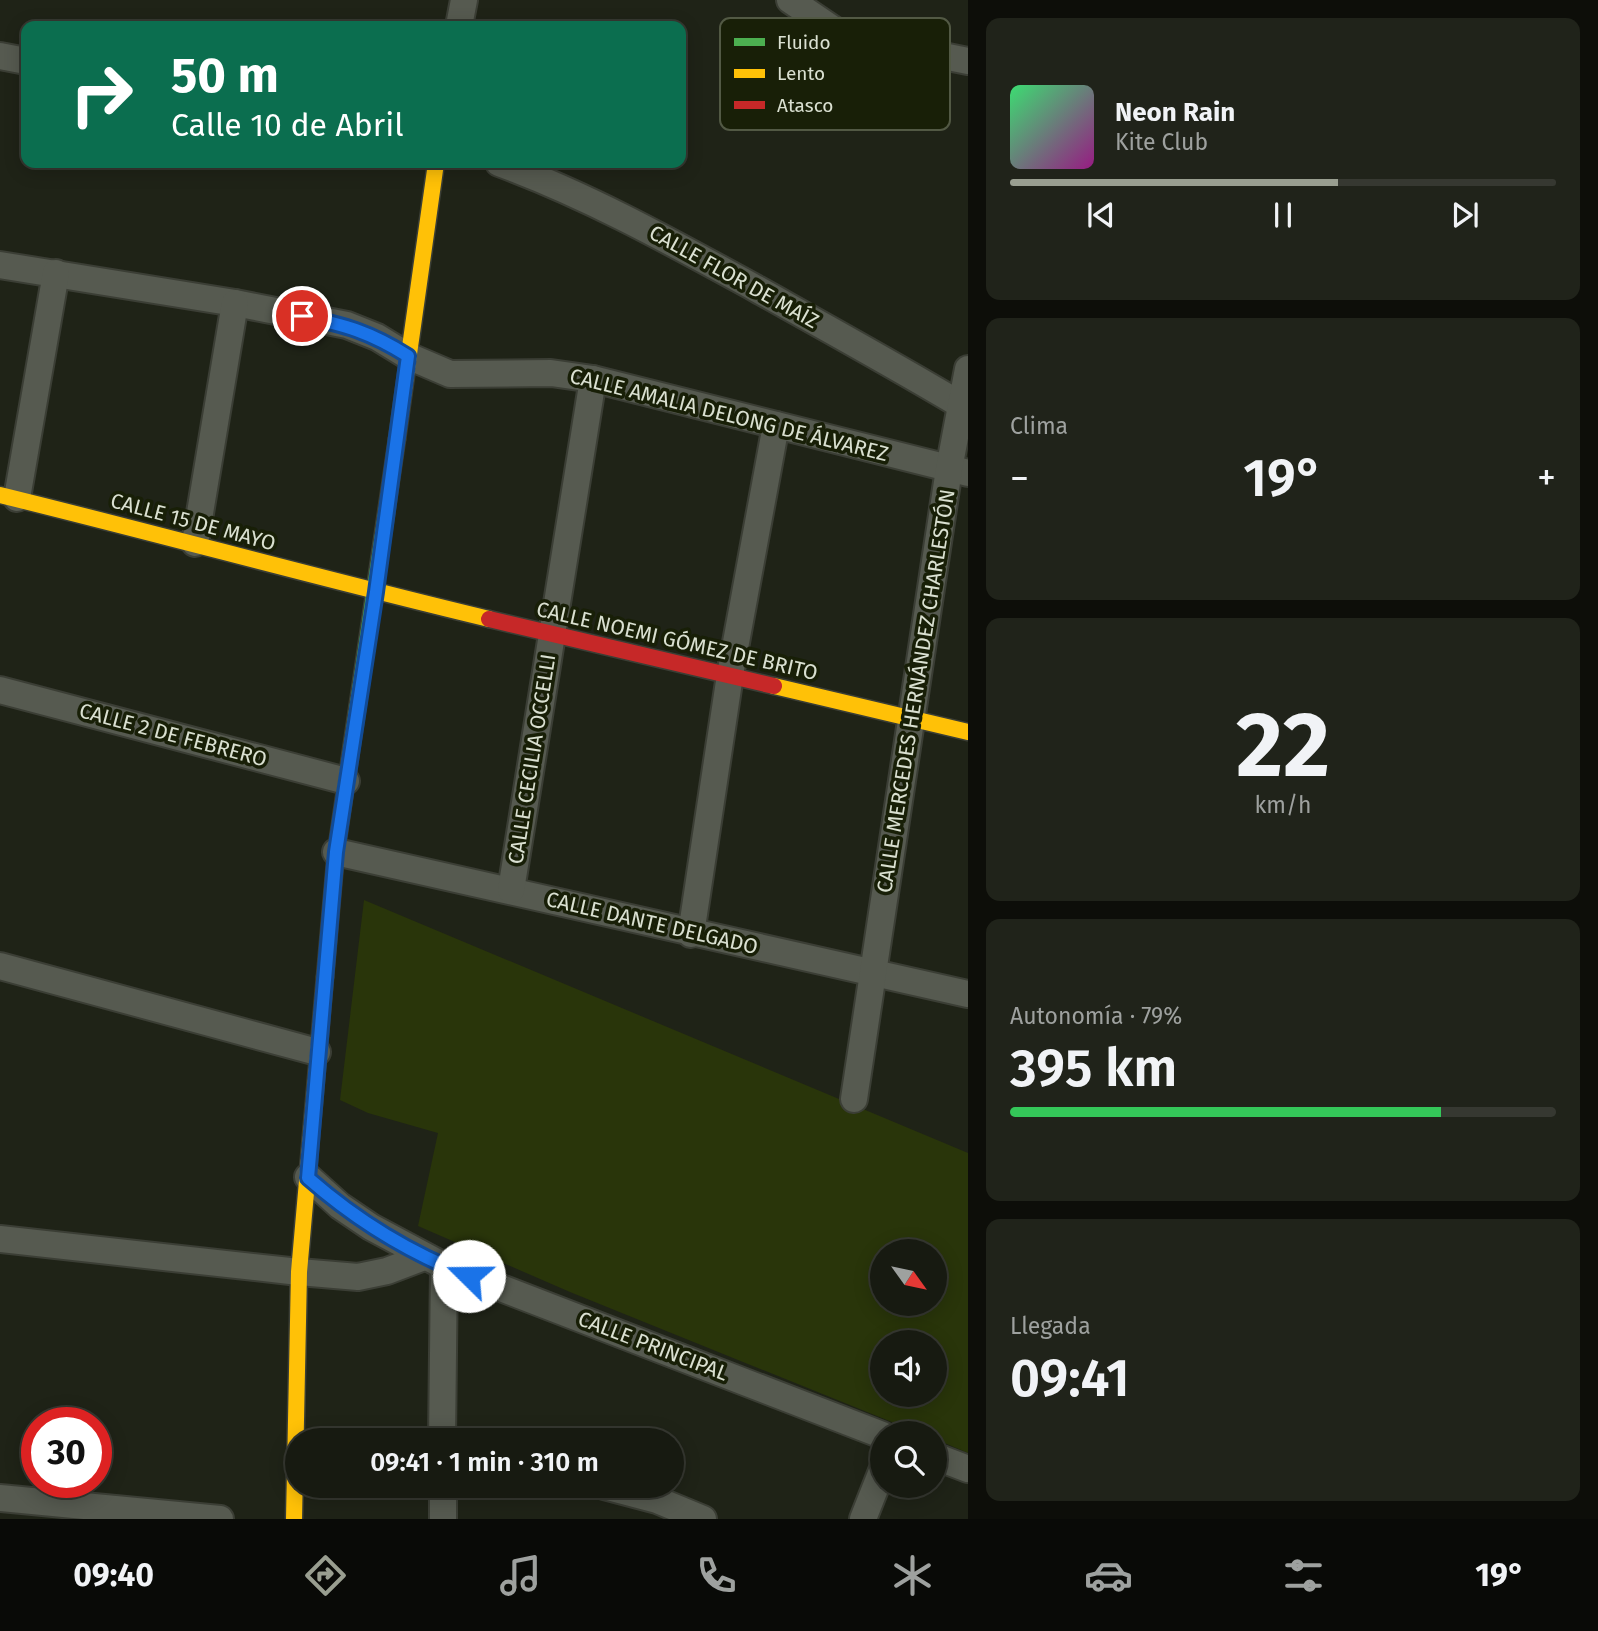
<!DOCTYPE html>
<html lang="es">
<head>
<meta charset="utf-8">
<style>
	:root { --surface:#171a11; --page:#20231a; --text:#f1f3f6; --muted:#9ea19f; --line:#363831; --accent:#999e90 }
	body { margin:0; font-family:"Fira Sans",sans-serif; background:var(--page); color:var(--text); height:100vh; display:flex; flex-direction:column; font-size:26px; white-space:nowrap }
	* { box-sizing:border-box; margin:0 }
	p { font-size:23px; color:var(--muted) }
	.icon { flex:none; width:38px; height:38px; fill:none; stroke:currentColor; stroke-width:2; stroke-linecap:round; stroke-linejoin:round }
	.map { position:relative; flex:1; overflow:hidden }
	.drawer { display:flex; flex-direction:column; gap:18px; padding:18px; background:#0d0e09; width:630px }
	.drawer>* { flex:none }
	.banner { position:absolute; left:21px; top:21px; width:665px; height:147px; border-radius:14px; box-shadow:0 4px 18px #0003,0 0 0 2px var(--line); background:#0b6e4f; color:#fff; overflow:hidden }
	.needle { width:46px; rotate:123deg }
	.fabs { position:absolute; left:870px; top:1239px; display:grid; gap:14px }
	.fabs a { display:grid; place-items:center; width:77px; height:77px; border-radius:50%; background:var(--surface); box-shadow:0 4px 18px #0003,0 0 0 2px var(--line); font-size:35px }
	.speed { position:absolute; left:21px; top:1407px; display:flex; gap:14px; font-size:35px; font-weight:700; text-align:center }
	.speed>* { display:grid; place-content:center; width:91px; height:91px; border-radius:50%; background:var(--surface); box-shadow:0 4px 18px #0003,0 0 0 2px var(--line); line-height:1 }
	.speed .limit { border:10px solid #d22; background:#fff; color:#111 }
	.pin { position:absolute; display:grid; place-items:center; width:60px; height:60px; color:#fff; margin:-30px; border:4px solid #fff; border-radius:50%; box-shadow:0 2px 7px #0007 }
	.me { position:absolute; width:77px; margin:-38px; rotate:292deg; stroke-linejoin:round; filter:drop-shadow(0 0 5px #0008) }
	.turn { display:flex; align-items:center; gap:24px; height:147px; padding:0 35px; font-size:32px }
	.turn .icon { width:91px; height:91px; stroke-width:2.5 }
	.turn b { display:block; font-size:49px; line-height:60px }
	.big { font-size:52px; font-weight:600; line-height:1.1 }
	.drawer .tile { flex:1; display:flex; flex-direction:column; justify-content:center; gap:10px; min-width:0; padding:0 24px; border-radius:14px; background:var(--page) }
	.drawer .dial { align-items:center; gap:0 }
	.dial b { font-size:91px; line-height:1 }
	.song { display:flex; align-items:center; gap:21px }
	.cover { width:84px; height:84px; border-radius:10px; background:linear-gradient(135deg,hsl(140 70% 55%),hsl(310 70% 35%)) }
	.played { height:7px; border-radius:4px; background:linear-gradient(90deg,var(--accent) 60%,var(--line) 60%) }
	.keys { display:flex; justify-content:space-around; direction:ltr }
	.heat { display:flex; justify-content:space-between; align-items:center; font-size:38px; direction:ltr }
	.charge { height:10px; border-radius:5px; background:linear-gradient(90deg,#34c759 79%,var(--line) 0) }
	.trip { position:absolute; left:285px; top:1428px; width:399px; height:70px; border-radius:35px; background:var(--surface); box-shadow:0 4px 18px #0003,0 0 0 2px var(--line); font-weight:600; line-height:70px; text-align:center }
	.menu { display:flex; height:112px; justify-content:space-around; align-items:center; background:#090a07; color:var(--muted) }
	.menu .icon { width:49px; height:49px }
	.menu .active { color:var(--accent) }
	.menu b { font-size:32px; color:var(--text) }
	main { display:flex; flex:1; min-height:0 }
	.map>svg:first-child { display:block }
</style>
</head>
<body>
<main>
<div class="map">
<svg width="968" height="1519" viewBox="0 0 968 1519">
	<rect width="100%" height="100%" fill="#1f2317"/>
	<path fill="#29350a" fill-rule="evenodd" d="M364 900 968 1153V1453L935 1439 934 1433H919L570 1292 418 1226 438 1133 368 1113 340 1100ZM882 1251H934V1304H882ZM882 1342H934V1395H882Z"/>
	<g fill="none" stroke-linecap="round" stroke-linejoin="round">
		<defs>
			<g id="street">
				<polyline points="790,0 840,34 862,45 885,51 933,54 968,61"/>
				<polyline points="459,26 464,0"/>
				<polyline points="0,56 26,61"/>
				<path d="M499 163C589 196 673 243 757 289 825 327 894 365 961 405"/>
				<polyline points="0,265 235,303 347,325 377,337 408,356 450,374 551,373 593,379 968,473"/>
				<polyline points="17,498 56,273"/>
				<polyline points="195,543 235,303"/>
				<polyline points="0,690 346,781"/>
				<polyline points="336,852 968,994"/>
				<polyline points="511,890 593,379"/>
				<polyline points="691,934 730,675 776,425"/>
				<polyline points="0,966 317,1052"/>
				<polyline points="854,1099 949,469 968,369"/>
				<polyline points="308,1177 340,1206 371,1227 444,1266 882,1435"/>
				<polyline points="0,1239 299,1272 358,1277 387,1271 424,1257"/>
				<polyline points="442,1440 444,1266"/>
				<polyline points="934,1456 968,1469"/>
				<polyline points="443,1486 443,1519"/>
				<polyline points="604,1486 657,1500 703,1519"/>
				<polyline points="0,1498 220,1519"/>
				<polyline points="863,1519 882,1471"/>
			</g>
			<polyline id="fast" points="325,977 336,852 397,439"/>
			<g id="slow">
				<polyline points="397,439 436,163"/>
				<path d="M0 495C163 535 326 580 489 619"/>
				<polyline points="774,686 968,732"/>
				<polyline points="294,1519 299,1272 325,977"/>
			</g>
			<polyline id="jam" points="489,619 774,686"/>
		</defs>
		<use href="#street" stroke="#3b3e35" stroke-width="30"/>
		<use href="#fast" stroke="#3b3e35" stroke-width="19"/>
		<use href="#slow" stroke="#3b3e35" stroke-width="19"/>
		<use href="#jam" stroke="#3b3e35" stroke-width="19"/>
		<use href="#street" stroke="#565a50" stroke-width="26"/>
		<use href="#fast" stroke="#4caf50" stroke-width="16"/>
		<use href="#slow" stroke="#ffc107" stroke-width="16"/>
		<use href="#jam" stroke="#c62828" stroke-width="16"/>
	</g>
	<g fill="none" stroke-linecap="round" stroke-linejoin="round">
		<defs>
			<path id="route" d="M302 316C345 325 370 332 408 356L376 592 336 852 308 1178C356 1220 409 1253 469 1276"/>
		</defs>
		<use href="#route" stroke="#114b97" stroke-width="18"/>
		<use href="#route" stroke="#1a73e8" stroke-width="12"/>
	</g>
	<g text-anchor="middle" stroke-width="7" stroke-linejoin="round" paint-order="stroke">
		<g font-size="21" fill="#dae0d1" stroke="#181f07">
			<text transform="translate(734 277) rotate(29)" y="7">CALLE FLOR DE MAÍZ</text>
			<text transform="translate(729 415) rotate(14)" y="7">CALLE AMALIA DELONG DE ÁLVAREZ</text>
			<text transform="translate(193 522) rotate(15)" y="7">CALLE 15 DE MAYO</text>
			<text transform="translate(677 641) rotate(13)" y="7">CALLE NOEMI GÓMEZ DE BRITO</text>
			<text transform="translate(916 691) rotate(-81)" y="7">CALLE MERCEDES HERNÁNDEZ CHARLESTÓN</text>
			<text transform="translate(173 735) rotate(15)" y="7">CALLE 2 DE FEBRERO</text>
			<text transform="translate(532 759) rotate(-81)" y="7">CALLE CECILIA OCCELLI</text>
			<text transform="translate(652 923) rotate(13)" y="7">CALLE DANTE DELGADO</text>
			<text transform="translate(653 1346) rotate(21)" y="7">CALLE PRINCIPAL</text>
		</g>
	</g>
	<rect x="720" y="18" width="230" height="112" rx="10" fill="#181f07" stroke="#525944" stroke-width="2"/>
	<rect x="734" y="38" width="31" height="8" fill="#4caf50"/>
	<rect x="734" y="69" width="31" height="9" fill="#ffc107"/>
	<rect x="734" y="101" width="31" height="8" fill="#c62828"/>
	<g font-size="19" fill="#dae0d1">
		<text x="777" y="49">Fluido</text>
		<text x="777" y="80">Lento</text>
		<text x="777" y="112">Atasco</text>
	</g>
</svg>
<div class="fabs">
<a><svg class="needle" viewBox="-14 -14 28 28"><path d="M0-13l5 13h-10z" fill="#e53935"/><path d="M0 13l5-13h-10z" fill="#9ea19f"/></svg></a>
<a><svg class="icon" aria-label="sound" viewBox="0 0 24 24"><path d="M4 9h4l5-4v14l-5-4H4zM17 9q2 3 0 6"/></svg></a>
<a><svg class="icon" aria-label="search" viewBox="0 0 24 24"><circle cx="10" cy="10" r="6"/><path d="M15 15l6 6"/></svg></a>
</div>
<div class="speed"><div class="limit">30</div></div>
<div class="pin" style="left:302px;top:316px;background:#d93025"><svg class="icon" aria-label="arrive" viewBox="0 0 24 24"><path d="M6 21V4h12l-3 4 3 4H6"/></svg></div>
<svg class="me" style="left:469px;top:1276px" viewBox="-20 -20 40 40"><circle r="19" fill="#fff"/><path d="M0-13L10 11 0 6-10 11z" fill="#1a73e8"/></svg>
<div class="trip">09:41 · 1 min · 310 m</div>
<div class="banner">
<div class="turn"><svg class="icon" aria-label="right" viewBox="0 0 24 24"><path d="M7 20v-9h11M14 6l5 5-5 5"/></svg><div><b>50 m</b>Calle 10 de Abril</div></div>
</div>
</div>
<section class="drawer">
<div class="tile">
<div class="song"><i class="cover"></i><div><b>Neon Rain</b><p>Kite Club</p></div></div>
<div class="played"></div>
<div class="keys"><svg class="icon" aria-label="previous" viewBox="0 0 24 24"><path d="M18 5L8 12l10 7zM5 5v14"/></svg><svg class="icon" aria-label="pause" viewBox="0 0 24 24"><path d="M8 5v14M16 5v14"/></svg><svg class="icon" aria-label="next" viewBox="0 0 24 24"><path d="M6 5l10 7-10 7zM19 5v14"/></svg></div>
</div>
<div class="tile"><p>Clima</p>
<div class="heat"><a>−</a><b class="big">19°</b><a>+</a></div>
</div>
<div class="tile dial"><b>22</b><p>km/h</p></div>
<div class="tile"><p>Autonomía · 79%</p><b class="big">395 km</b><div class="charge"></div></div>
<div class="tile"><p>Llegada</p><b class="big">09:41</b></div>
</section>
</main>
<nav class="menu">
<b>09:40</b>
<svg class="icon active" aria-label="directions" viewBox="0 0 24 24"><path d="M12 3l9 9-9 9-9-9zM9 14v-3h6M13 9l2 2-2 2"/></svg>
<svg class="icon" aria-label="music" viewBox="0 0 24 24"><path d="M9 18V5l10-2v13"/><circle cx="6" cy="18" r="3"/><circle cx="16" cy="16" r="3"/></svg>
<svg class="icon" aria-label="phone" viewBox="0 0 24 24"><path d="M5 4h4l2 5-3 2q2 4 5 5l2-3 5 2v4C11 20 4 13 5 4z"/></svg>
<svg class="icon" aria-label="climate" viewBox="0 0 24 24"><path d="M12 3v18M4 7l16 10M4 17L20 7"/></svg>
<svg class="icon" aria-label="car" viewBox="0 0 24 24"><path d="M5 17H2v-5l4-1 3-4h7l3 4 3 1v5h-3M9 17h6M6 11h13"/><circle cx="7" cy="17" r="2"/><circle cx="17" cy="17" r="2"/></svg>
<svg class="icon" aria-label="filters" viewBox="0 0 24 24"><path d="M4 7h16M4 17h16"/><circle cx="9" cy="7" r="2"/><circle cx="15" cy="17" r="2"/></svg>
<b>19°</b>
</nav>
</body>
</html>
